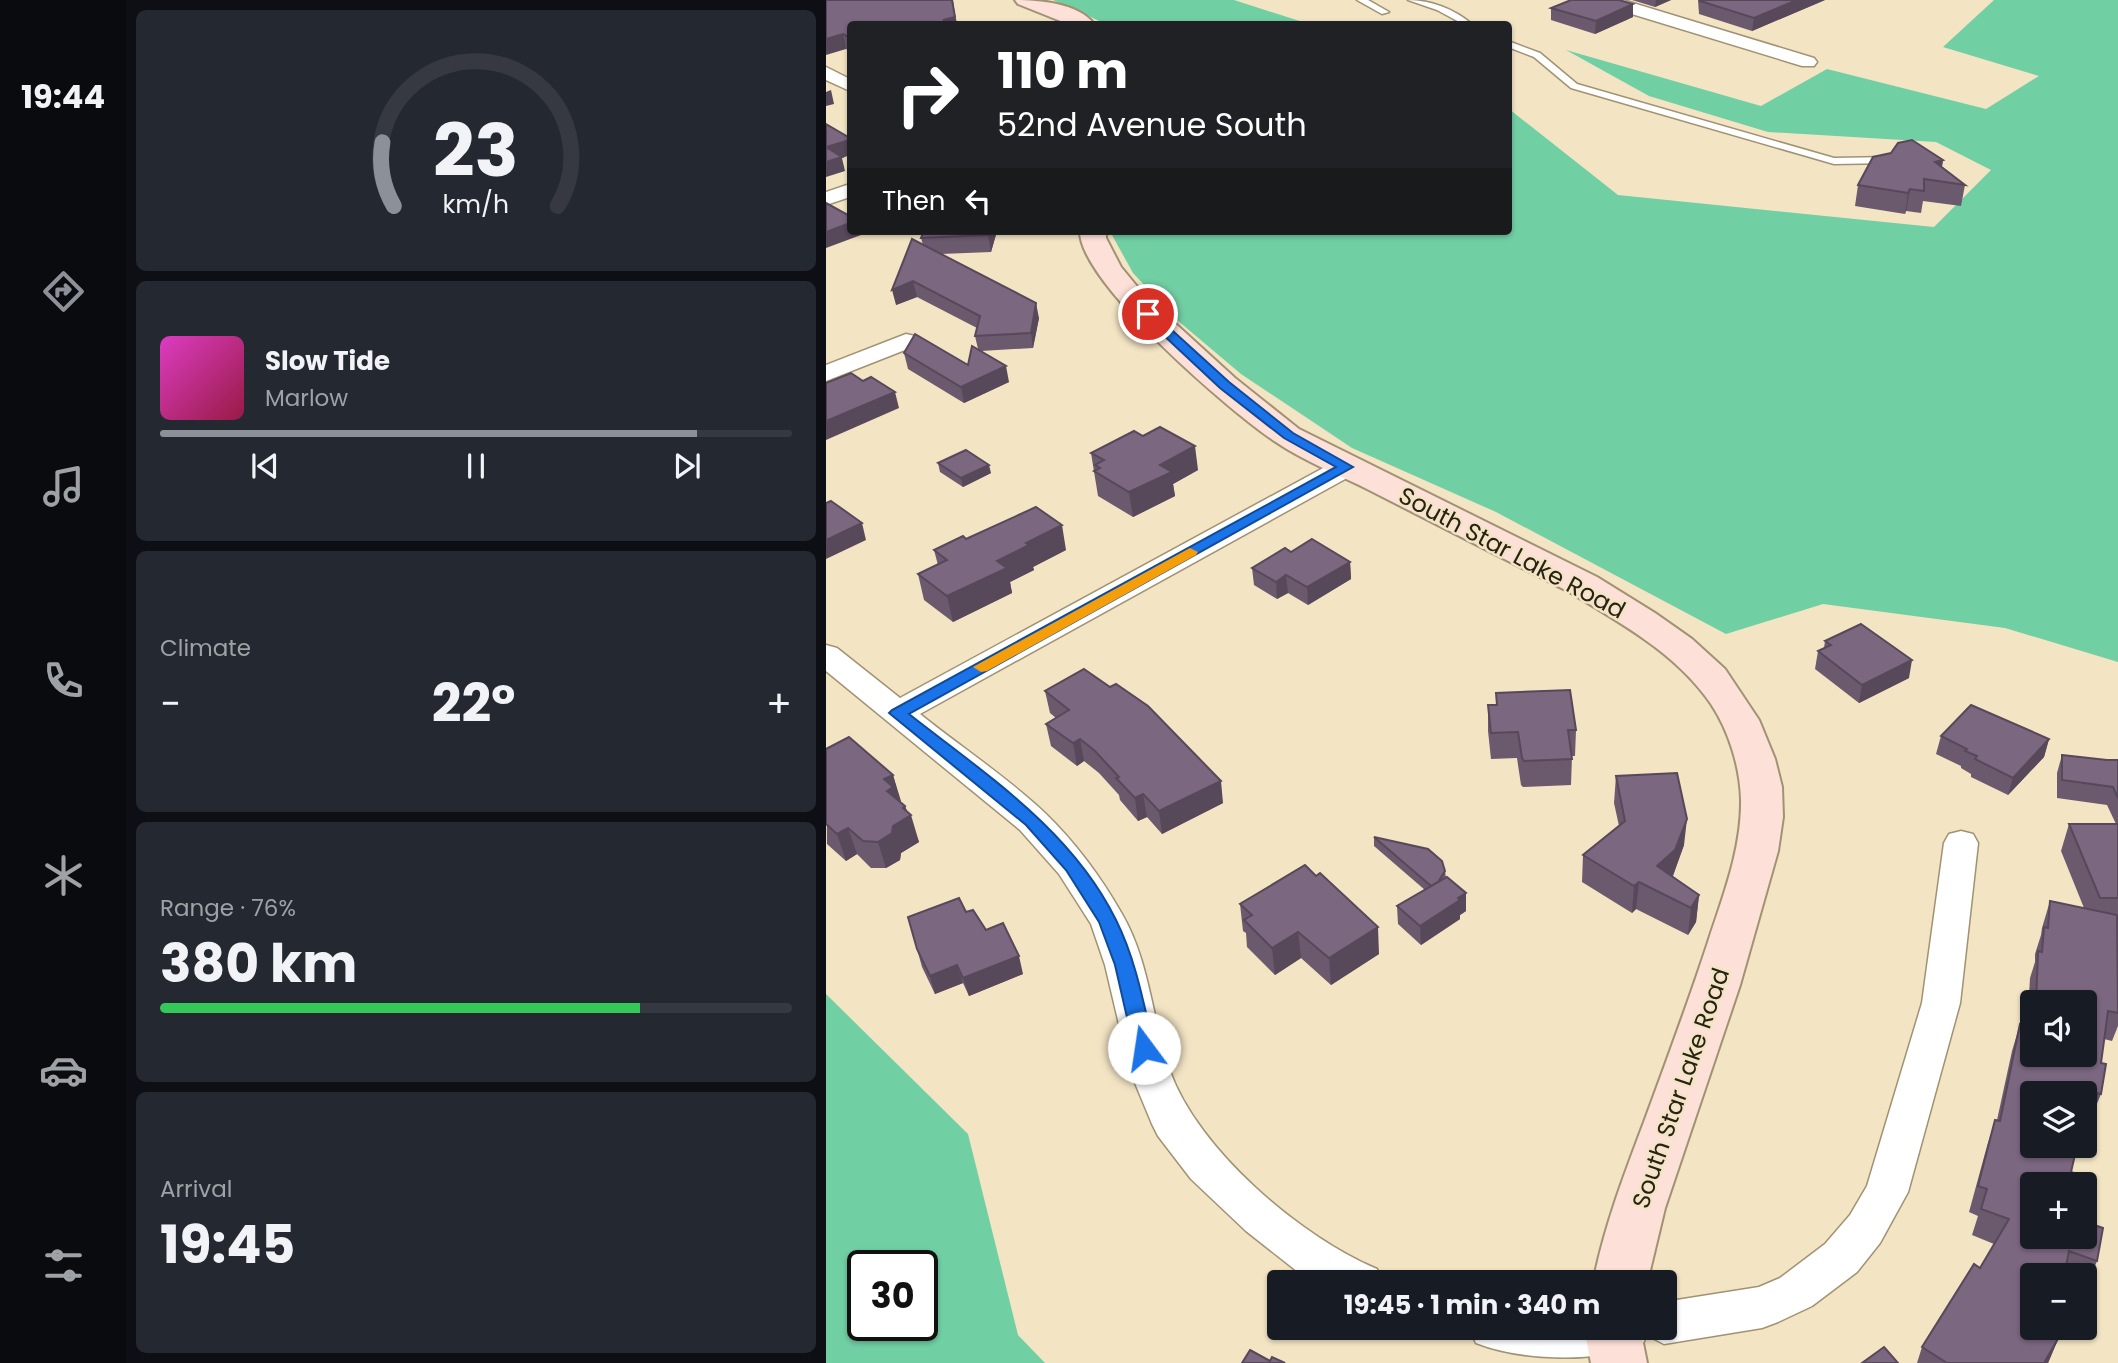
<!DOCTYPE html>
<html lang="en">
<head>
<meta charset="utf-8">
<style>
	:root { --surface:#171b24; --page:#242831; --text:#f1f3f6; --muted:#9ea1a6; --line:#363941; --accent:#8c9099 }
	body { margin:0; font-family:Poppins,sans-serif; background:var(--page); color:var(--text); height:100vh; display:flex; flex-direction:column; font-size:26px; white-space:nowrap }
	* { box-sizing:border-box; margin:0 }
	p { font-size:23px; color:var(--muted) }
	.icon { flex:none; width:38px; height:38px; fill:none; stroke:currentColor; stroke-width:2; stroke-linecap:round; stroke-linejoin:round }
	.map { position:relative; flex:1; overflow:hidden }
	.drawer { display:flex; flex-direction:column; gap:10px; padding:10px; background:#0d0f14; width:700px }
	.drawer>* { flex:none }
	.banner { position:absolute; left:21px; top:21px; width:665px; height:214px; border-radius:7px; box-shadow:0 2px 5px #0004; background:#202124; color:#fff; overflow:hidden }
	.controls { position:absolute; left:1194px; top:990px; display:grid; gap:14px }
	.controls a { display:grid; place-items:center; width:77px; height:77px; border-radius:7px; background:var(--surface); box-shadow:0 2px 5px #0004; font-size:35px }
	.speed { position:absolute; left:21px; top:1250px; display:flex; gap:14px; font-size:35px; font-weight:700; text-align:center }
	.speed>* { display:grid; place-content:center; width:91px; height:91px; border-radius:50%; background:var(--surface); box-shadow:0 2px 5px #0004; line-height:1 }
	.speed .limit { border:4px solid #111; border-radius:10px; background:#fff; color:#111 }
	.pin { position:absolute; display:grid; place-items:center; width:60px; height:60px; color:#fff; margin:-30px; border:4px solid #fff; border-radius:50%; box-shadow:0 2px 7px #0007 }
	.me { position:absolute; width:77px; margin:-38px; rotate:346deg; stroke-linejoin:round; filter:drop-shadow(0 0 5px #0008) }
	.turn { display:flex; align-items:center; gap:24px; height:147px; padding:0 35px; font-size:32px }
	.turn .icon { width:91px; height:91px; stroke-width:2.5 }
	.turn b { display:block; font-size:49px; line-height:60px }
	.then { display:flex; align-items:center; height:66px; padding:0 35px; background:#0003; gap:14px; font-size:26px }
	.big { font-size:52px; font-weight:700; line-height:1.1 }
	.drawer .widget { flex:1; display:flex; flex-direction:column; justify-content:center; gap:10px; min-width:0; padding:0 24px; border-radius:10px; background:var(--page) }
	.drawer .dial { align-items:center; gap:0 }
	.dial svg { height:182px; overflow:visible; fill:none; stroke:var(--line); stroke-width:7; stroke-linecap:round; text-anchor:middle }
	.dial text { fill:var(--text); stroke:none }
	.song { display:flex; align-items:center; gap:21px }
	.cover { width:84px; height:84px; border-radius:10px; background:linear-gradient(135deg,hsl(310 70% 55%),hsl(340 70% 35%)) }
	.played { height:7px; border-radius:4px; background:linear-gradient(90deg,var(--accent) 85%,var(--line) 85%) }
	.keys { display:flex; justify-content:space-around; direction:ltr }
	.heat { display:flex; justify-content:space-between; align-items:center; font-size:38px; direction:ltr }
	.charge { height:10px; border-radius:5px; background:linear-gradient(90deg,#34c759 76%,var(--line) 0) }
	.trip { position:absolute; left:441px; top:1270px; width:410px; height:70px; border-radius:7px; background:var(--surface); box-shadow:0 2px 5px #0004; font-weight:700; line-height:70px; text-align:center }
	main { display:flex; flex:1; min-height:0 }
	.dock { display:flex; flex-direction:column; width:126px; justify-content:space-around; align-items:center; background:#090b0e; color:var(--muted) }
	.dock .icon { width:49px; height:49px }
	.dock .current { color:var(--accent) }
	.dock b { font-size:32px; color:var(--text) }
	.map>svg:first-child { display:block }
</style>
</head>
<body>
<main>
<nav class="dock">
<b>19:44</b>
<svg class="icon current" aria-label="directions" viewBox="0 0 24 24"><path d="M12 3l9 9-9 9-9-9zM9 14v-3h6M13 9l2 2-2 2"/></svg>
<svg class="icon" aria-label="music" viewBox="0 0 24 24"><path d="M9 18V5l10-2v13"/><circle cx="6" cy="18" r="3"/><circle cx="16" cy="16" r="3"/></svg>
<svg class="icon" aria-label="phone" viewBox="0 0 24 24"><path d="M5 4h4l2 5-3 2q2 4 5 5l2-3 5 2v4C11 20 4 13 5 4z"/></svg>
<svg class="icon" aria-label="climate" viewBox="0 0 24 24"><path d="M12 3v18M4 7l16 10M4 17L20 7"/></svg>
<svg class="icon" aria-label="car" viewBox="0 0 24 24"><path d="M5 17H2v-5l4-1 3-4h7l3 4 3 1v5h-3M9 17h6M6 11h13"/><circle cx="7" cy="17" r="2"/><circle cx="17" cy="17" r="2"/></svg>
<svg class="icon" aria-label="filters" viewBox="0 0 24 24"><path d="M4 7h16M4 17h16"/><circle cx="9" cy="7" r="2"/><circle cx="15" cy="17" r="2"/></svg>
</nav>
<section class="drawer">
<div class="widget dial"><svg viewBox="0 0 100 80">
<path d="M14 69A42 42 0 1 1 86 69"/>
<path d="M14 69A42 42 0 0 1 9 41" stroke="#8c9099"/>
<text x="50" y="56" font-size="32" font-weight="700">23</text>
<text x="50" y="72" font-size="11">km/h</text>
</svg></div>
<div class="widget">
<div class="song"><i class="cover"></i><div><b>Slow Tide</b><p>Marlow</p></div></div>
<div class="played"></div>
<div class="keys"><svg class="icon" aria-label="previous" viewBox="0 0 24 24"><path d="M18 5L8 12l10 7zM5 5v14"/></svg><svg class="icon" aria-label="pause" viewBox="0 0 24 24"><path d="M8 5v14M16 5v14"/></svg><svg class="icon" aria-label="next" viewBox="0 0 24 24"><path d="M6 5l10 7-10 7zM19 5v14"/></svg></div>
</div>
<div class="widget"><p>Climate</p>
<div class="heat"><a>−</a><b class="big">22°</b><a>+</a></div>
</div>
<div class="widget"><p>Range · 76%</p><b class="big">380 km</b><div class="charge"></div></div>
<div class="widget"><p>Arrival</p><b class="big">19:45</b></div>
</section>
<div class="map">
<svg width="1292" height="1363" viewBox="0 0 1292 1363">
	<rect width="100%" height="100%" fill="#f3e4c4"/>
	<g fill="#71cfa4" fill-rule="evenodd">
		<polygon points="227,0 408,0 483,24 280,24"/>
		<polygon points="1168,0 1292,0 1292,662 1179,628 997,604 900,634 670,512 526,448 415,374 351,320 307,273 286,235 286,231 682,231 683,109 792,195 1108,227 1165,170 1110,142 942,132 823,96 740,50 935,106 1001,69 1160,109 1213,76 1117,47"/>
		<path d="M0 994 142 1134 192 1335 219 1363H0ZM37 1265H96V1325H37Z"/>
	</g>
	<g fill="none" stroke-linecap="round" stroke-linejoin="round">
		<defs>
			<g id="lane">
				<polygon points="531,0 542,0 563,12 556,14"/>
				<path d="M582 0C605 0 628 9 646 24H637L611 10Z"/>
				<polygon points="682,41 714,53 751,84 1008,158 1065,157 1070,160 1065,163 1008,164 745,88 708,57 682,47"/>
			</g>
			<g id="street">
				<polygon points="771,0 797,0 988,58 991,62 988,66 976,66 773,4"/>
				<polygon points="0,67 24,79 24,91 0,80"/>
				<polygon points="24,184 24,197 0,205 0,192"/>
				<polygon points="80,334 89,336 92,341 89,346 0,381 0,365"/>
				<path d="M520 459 530 461 533 467 530 473 94 714C135 747 181 777 219 813 250 843 275 877 296 914 324 962 326 1020 344 1071 372 1150 475 1237 551 1269L557 1283H486L420 1231 365 1179 332 1136 326 1124 304 1071 279 965 265 924 233 874 194 830 0 671V645L11 648 74 698 510 461Z"/>
				<path d="M1135 831 1147 834 1152 843 1134 1003 1082 1192 1054 1243 1031 1272 986 1306 952 1322 936 1328 838 1344 821 1335 816 1345C769 1363 697 1361 650 1343L643 1328H838V1302L933 1287 954 1278 999 1244 1024 1215 1041 1186 1096 1003 1118 843 1123 834Z"/>
			</g>
			<g id="secondary">
				<path d="M189 0C212 0 252 3 268 24H242L192 4Z"/>
				<path d="M254 231H280V238L295 267 318 295 409 378 473 429 771 577 829 613 866 639 899 669 933 720 949 759 956 787 957 817 952 851 914 985 839 1208 821 1283H767C778 1227 798 1175 818 1122 840 1062 862 1003 882 942 897 896 916 848 915 799 914 767 903 731 885 704 851 654 796 624 745 593 679 559 612 525 545 491 514 475 479 462 450 442 407 414 253 282 254 231Z"/>
				<polygon points="758,1328 814,1328 821,1363 765,1363"/>
			</g>
		</defs>
		<use href="#lane" stroke="#a09273" stroke-width="3"/>
		<use href="#street" stroke="#a09273" stroke-width="3"/>
		<use href="#secondary" stroke="#a09273" stroke-width="4"/>
		<use href="#lane" fill="#fff" fill-rule="evenodd"/>
		<use href="#street" fill="#fff" fill-rule="evenodd"/>
		<use href="#secondary" fill="#fde1d8" fill-rule="evenodd"/>
	</g>
	<g fill="#6b596e" fill-rule="evenodd">
		<polygon points="0,0 127,0 130,22 24,24 24,51 20,49"/>
		<polygon points="806,0 845,0 829,7"/>
		<polygon points="872,0 999,0 926,31 873,14"/>
		<polygon points="725,8 807,17 769,34 725,20"/>
		<polygon points="1117,160 1116,167 1139,185 1135,206 1097,201 1095,213 1080,211 1079,214 1029,206 1032,185"/>
		<polygon points="98,231 171,231 165,252 115,254 213,318 207,348 155,351 183,382 138,403 82,369 78,353 142,365 152,349 149,336 151,328 91,297 70,305 97,245 95,238"/>
		<polygon points="265,453 372,470 347,484 349,496 307,517 272,496"/>
		<polygon points="112,463 165,473 137,487 114,472"/>
		<polygon points="140,539 240,550 207,567 208,570 184,582 186,593 127,622 98,600 92,574 112,565 108,550"/>
		<polygon points="465,552 524,562 525,579 482,605 462,593 451,599 428,585 426,568"/>
		<polygon points="999,641 1083,678 1033,703 989,669 992,651 998,648"/>
		<polygon points="284,687 397,803 336,834 321,817 312,821 294,800 293,795 273,773 258,761 251,766 225,746 220,724 230,718 224,713 219,691"/>
		<polygon points="670,693 750,730 749,756 746,756 745,785 697,787 695,785 691,758 665,759 662,731 662,705 670,705"/>
		<polygon points="1115,736 1223,739 1218,757 1182,795 1145,777 1145,774 1135,768 1135,766 1110,754"/>
		<polygon points="0,749 67,775 74,801 79,806 93,842 75,853 74,860 60,868 45,868 31,854 20,861 1,844"/>
		<path d="M1236 755 1281 760H1292V925H1291V942H1292V1026L1286 1041 1278 1039 1275 1063V1094L1268 1111 1266 1126 1256 1153 1250 1151 1245 1172 1271 1261 1261 1287 1258 1286V1276H1206V1328H1232L1229 1335 1233 1337 1222 1363H1091L1096 1347 1154 1268 1168 1244 1146 1235 1152 1216 1143 1212 1161 1146 1169 1120H1171L1186 1051 1194 1024 1196 1025 1200 1012H1202L1204 978 1209 962V954L1215 935 1216 928 1224 901 1258 908 1235 851 1243 824H1290L1281 805 1231 798V773ZM1206 1003H1258L1206 1055ZM1258 1094V1146H1206Z"/>
		<polygon points="790,776 858,845 846,877 873,895 870,922 862,935 810,909 806,913 756,882 757,855 793,826 788,803"/>
		<polygon points="548,837 619,871 620,878 640,893 640,911 634,915 634,919 595,945 572,924 571,906 599,890 548,846"/>
		<polygon points="414,904 553,954 505,985 475,958 449,975 421,947 420,933 417,931"/>
		<polygon points="140,912 160,930 197,974 143,996 137,983 109,994 96,967 91,949"/>
	</g>
	<g fill="#57485a">
		<polygon points="126,0 131,24 118,24"/>
		<polygon points="830,0 845,0 829,7"/>
		<polygon points="971,0 999,0 926,31 928,18"/>
		<polygon points="807,4 807,17 769,34 770,21"/>
		<polygon points="17,34 20,49 0,55 0,39"/>
		<polygon points="5,90 8,104 0,106 0,92"/>
		<polygon points="24,140 24,155 16,158 19,171 0,177 0,147"/>
		<polygon points="1117,160 1113,181 1109,162"/>
		<polygon points="1084,189 1080,211 1079,214 1082,193"/>
		<polygon points="24,223 24,231 34,231 35,235 0,248 0,232"/>
		<polygon points="163,231 171,231 165,252 162,235"/>
		<polygon points="87,281 91,297 70,305 66,290"/>
		<polygon points="210,303 213,318 207,348 205,333"/>
		<polygon points="180,366 183,382 138,403 135,387"/>
		<polygon points="69,392 73,408 0,440 0,421"/>
		<polygon points="369,446 372,470 347,484 349,496 307,517 303,492 334,465"/>
		<polygon points="163,465 165,473 137,487 135,478"/>
		<polygon points="36,523 40,540 0,559 0,540"/>
		<polygon points="236,525 240,550 207,567 208,570 184,582 186,593 127,622 121,596 171,561 200,543"/>
		<polygon points="524,562 525,579 482,605 481,587"/>
		<polygon points="460,575 462,593 451,599 450,582"/>
		<polygon points="1086,660 1083,678 1033,703 1036,685"/>
		<polygon points="254,739 258,761 251,766 247,743"/>
		<polygon points="1223,739 1218,757 1182,795 1187,778"/>
		<polygon points="67,775 75,801 72,802 69,817 58,779"/>
		<polygon points="395,781 397,803 336,834 333,811"/>
		<polygon points="317,794 321,817 312,821 309,798"/>
		<polygon points="79,806 83,817 85,815 93,842 75,853 74,860 60,868 52,842 67,826 77,808"/>
		<polygon points="861,819 858,845 847,876 831,891 831,866"/>
		<polygon points="22,828 31,854 20,861 11,834"/>
		<polygon points="813,882 810,909 806,913 808,886"/>
		<polygon points="640,893 640,911 634,915 634,919 595,945 594,926"/>
		<polygon points="873,895 870,922 862,935 865,908"/>
		<polygon points="552,927 553,954 505,985 503,958"/>
		<polygon points="472,932 475,958 449,975 446,948"/>
		<polygon points="193,956 197,974 143,996 137,978"/>
		<polygon points="131,965 137,983 109,994 104,976"/>
		<polygon points="1233,1337 1222,1363 1218,1363"/>
	</g>
	<g fill="#7c6780" stroke="#57485a" stroke-width="2" fill-rule="evenodd">
		<polygon points="0,0 126,0 129,17 117,20 146,24 24,24 24,38 17,34 0,39"/>
		<polygon points="745,0 793,0 807,4 770,21 725,8"/>
		<polygon points="874,0 971,0 928,18 874,1"/>
		<polygon points="0,124 24,138 24,140 0,147 16,157 0,162"/>
		<polygon points="1086,140 1117,160 1109,162 1139,185 1098,179 1098,191 1084,189 1082,193 1032,185 1047,157 1065,153 1072,143"/>
		<polygon points="0,203 24,216 24,223 0,232"/>
		<polygon points="98,231 163,231 162,235 95,238"/>
		<polygon points="86,239 210,303 205,333 149,336 154,316 87,281 66,290"/>
		<polygon points="89,334 142,365 146,346 180,366 135,387 78,353"/>
		<polygon points="25,373 37,381 45,377 69,392 0,421 0,383"/>
		<polygon points="334,427 369,446 334,465 346,472 303,492 268,471 274,468 269,465 278,460 265,453 308,431 317,436"/>
		<polygon points="140,450 163,465 135,478 112,463"/>
		<polygon points="5,501 36,523 0,540 0,503"/>
		<polygon points="210,507 236,525 200,543 203,545 171,561 181,568 121,596 92,574 121,560 108,550 137,536 140,539"/>
		<polygon points="486,539 524,562 481,587 460,575 450,582 426,568 459,548 465,552"/>
		<polygon points="1035,624 1086,660 1036,685 992,651 1005,645 999,641"/>
		<polygon points="258,669 284,687 290,684 322,706 395,781 333,811 317,794 309,798 290,778 293,777 269,751 254,739 247,743 220,724 243,710 219,691"/>
		<polygon points="744,690 750,730 742,730 746,759 698,761 696,758 692,732 665,733 662,705 671,705 670,693"/>
		<polygon points="1145,705 1223,739 1187,778 1149,759 1151,756 1139,751 1141,749 1115,736"/>
		<polygon points="23,737 67,775 58,779 67,787 61,791 79,806 77,808 85,815 67,826 66,833 52,842 37,841 22,828 11,834 0,824 0,749"/>
		<polygon points="1236,755 1281,760 1292,760 1292,798 1287,787 1236,780"/>
		<polygon points="851,773 861,819 849,850 831,866 873,895 865,908 813,882 808,886 757,855 799,821 790,776"/>
		<polygon points="1243,824 1292,824 1292,898 1274,898"/>
		<polygon points="548,837 602,849 616,861 619,871 612,882 605,886"/>
		<polygon points="479,865 490,876 494,873 552,927 503,958 472,932 446,948 418,920 426,915 414,904"/>
		<polygon points="621,877 640,893 632,898 634,900 594,926 571,906"/>
		<polygon points="133,898 140,912 147,910 160,930 177,923 193,956 137,978 131,965 104,976 91,949 82,917"/>
		<path d="M1224 901 1291 915 1292 1013 1282 1011 1275 1063 1280 1064 1275 1094 1271 1093 1266 1126 1258 1124V1094H1206V1146H1251L1245 1172 1267 1180 1259 1222 1277 1228 1271 1261 1243 1251 1238 1276H1206V1328H1230L1227 1334 1233 1337 1218 1363H1121L1096 1347 1148 1264 1154 1268 1183 1219 1155 1209 1161 1189 1152 1186 1169 1120 1174 1121 1194 1024 1198 1025 1200 1012 1206 1013V1055H1258V1003H1210L1212 951 1216 952 1218 927 1222 928ZM1206 1185H1258V1237H1206Z"/>
		<polygon points="1058,1347 1072,1363 1036,1363"/>
		<polygon points="424,1350 444,1361 446,1357 459,1363 416,1363"/>
	</g>
	<path fill="#1a73e8" stroke="#114b97" stroke-width="2" d="M318 312H326L403 382 467 433 527 467 83 714C159 774 246 830 290 920 310 960 318 1005 328 1048L325 1054 318 1056 311 1054 308 1048 289 965 273 922 240 870 200 825 63 713 66 710 510 467 458 438 394 388 318 317Z"/>
	<polygon fill="#f59e0b" points="364,548 372,552 370,555 161,671 155,672 147,667"/>
	<g text-anchor="middle" stroke-width="5" stroke-linejoin="round" paint-order="stroke">
		<g font-size="24" fill="#282216" stroke="#f3e4c4">
			<text transform="translate(686 553) rotate(28)" y="8">South Star Lake Road</text>
			<text transform="translate(855 1088) rotate(-71)" y="8">South Star Lake Road</text>
		</g>
	</g>
</svg>
<div class="controls">
<a><svg class="icon" aria-label="sound" viewBox="0 0 24 24"><path d="M4 9h4l5-4v14l-5-4H4zM17 9q2 3 0 6"/></svg></a>
<a><svg class="icon" aria-label="layers" viewBox="0 0 24 24"><path d="M12 4l9 5-9 5-9-5zM3 14l9 5 9-5"/></svg></a>
<a>+</a>
<a>−</a>
</div>
<div class="speed"><div class="limit">30</div></div>
<div class="pin" style="left:322px;top:314px;background:#d93025"><svg class="icon" aria-label="arrive" viewBox="0 0 24 24"><path d="M6 21V4h12l-3 4 3 4H6"/></svg></div>
<svg class="me" style="left:318px;top:1048px" viewBox="-20 -20 40 40"><circle r="19" fill="#fff"/><path d="M0-13L10 11 0 6-10 11z" fill="#1a73e8"/></svg>
<div class="trip">19:45 · 1 min · 340 m</div>
<div class="banner">
<div class="turn"><svg class="icon" aria-label="right" viewBox="0 0 24 24"><path d="M7 20v-9h11M14 6l5 5-5 5"/></svg><div><b>110 m</b>52nd Avenue South</div></div>
<div class="then">Then<svg class="icon" aria-label="left" viewBox="0 0 24 24"><path d="M17 20v-9H6M10 6l-5 5 5 5"/></svg></div>
</div>
</div>
</main>
</body>
</html>
